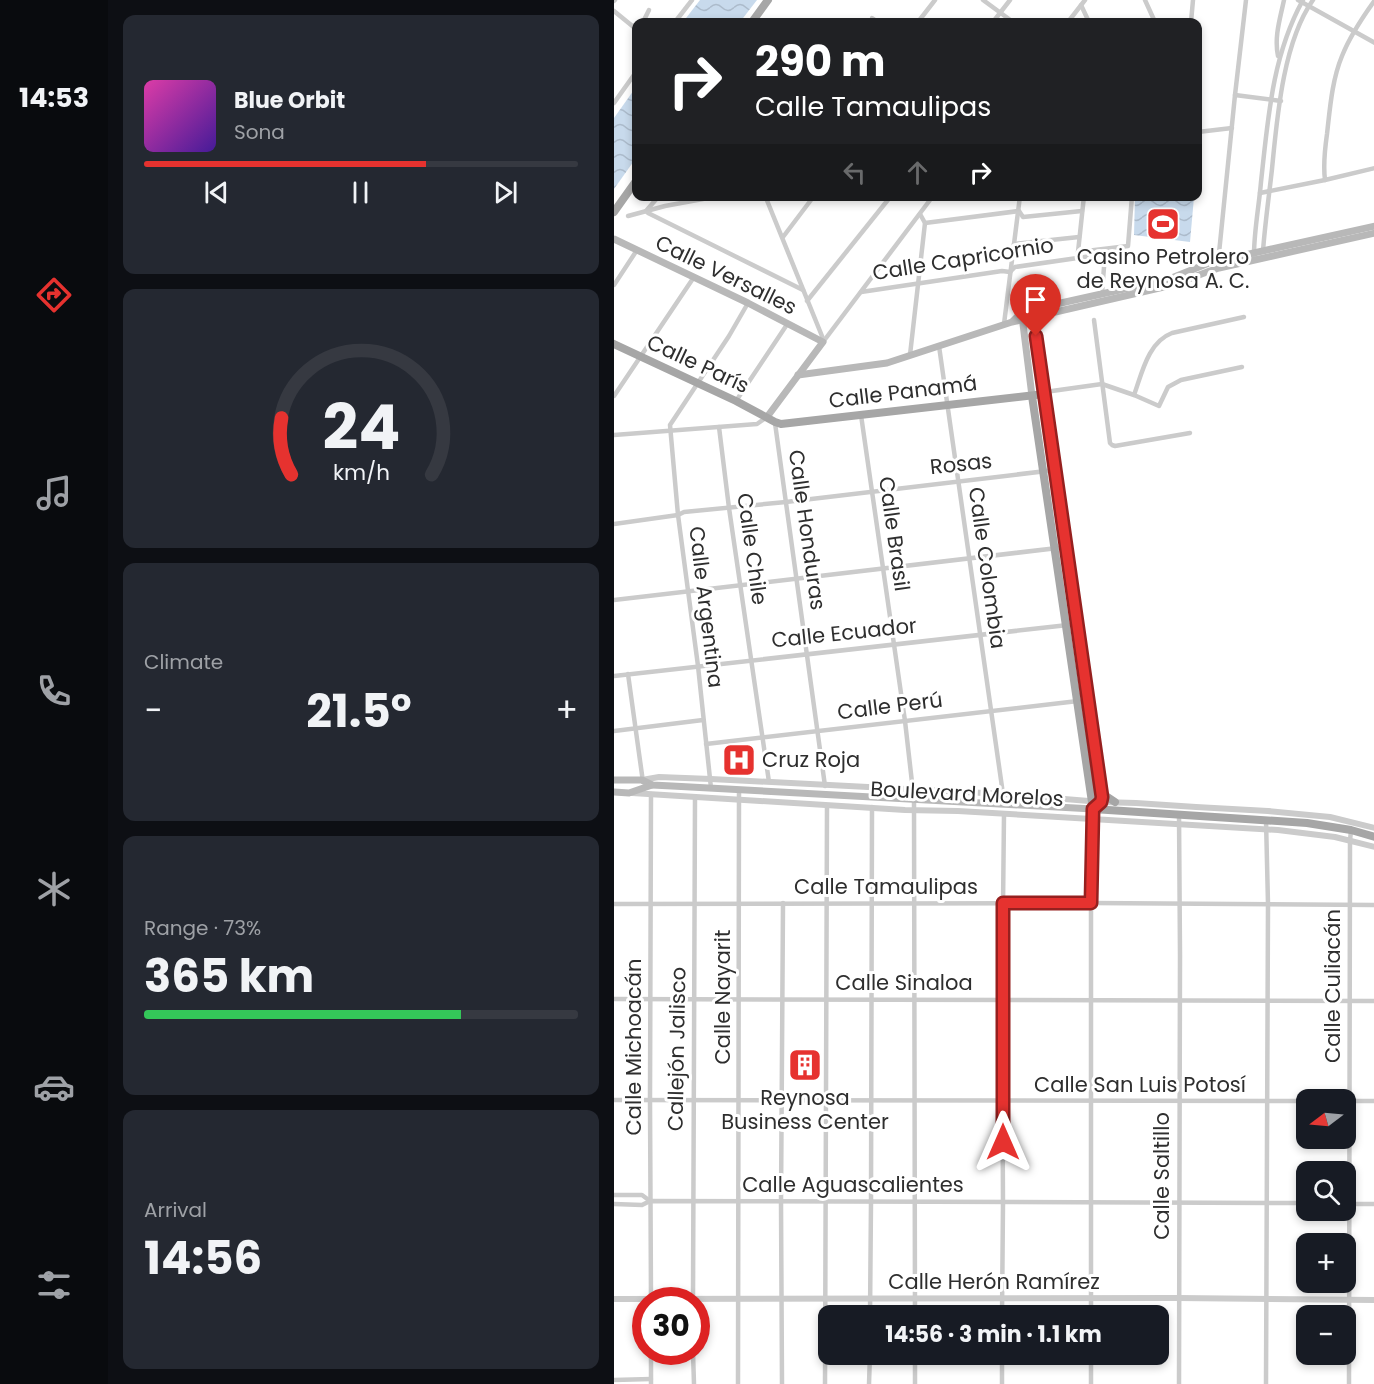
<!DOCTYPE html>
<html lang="en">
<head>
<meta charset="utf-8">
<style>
	:root { --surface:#171b24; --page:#242831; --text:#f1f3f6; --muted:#9ea1a6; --line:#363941; --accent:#e6322f }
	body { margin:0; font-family:Poppins,sans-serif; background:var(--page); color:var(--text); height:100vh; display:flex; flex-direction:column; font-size:22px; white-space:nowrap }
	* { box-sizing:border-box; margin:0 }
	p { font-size:20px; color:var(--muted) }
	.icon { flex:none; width:33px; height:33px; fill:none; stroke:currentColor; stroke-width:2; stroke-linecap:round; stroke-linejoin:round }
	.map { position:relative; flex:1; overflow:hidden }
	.side { display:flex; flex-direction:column; gap:15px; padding:15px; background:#0d0f14; width:506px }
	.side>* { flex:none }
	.banner { position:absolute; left:18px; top:18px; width:570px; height:183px; border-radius:12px; box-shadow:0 3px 9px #0003; background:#202124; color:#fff; overflow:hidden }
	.needle { width:39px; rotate:254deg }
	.controls { position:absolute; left:682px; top:1089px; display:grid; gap:12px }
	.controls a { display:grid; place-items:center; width:60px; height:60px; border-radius:12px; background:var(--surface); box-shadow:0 3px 9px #0003; font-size:30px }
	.speed { position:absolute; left:18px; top:1287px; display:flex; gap:12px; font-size:30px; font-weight:700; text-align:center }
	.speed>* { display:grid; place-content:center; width:78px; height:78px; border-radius:50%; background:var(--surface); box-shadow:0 3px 9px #0003; line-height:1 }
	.speed .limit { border:9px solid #d22; background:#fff; color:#111 }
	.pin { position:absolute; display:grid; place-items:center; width:51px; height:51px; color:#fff; margin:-62px -26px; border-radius:50% 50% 50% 0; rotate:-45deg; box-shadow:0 0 6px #0007 }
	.pin .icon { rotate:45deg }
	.me { position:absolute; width:66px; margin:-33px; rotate:0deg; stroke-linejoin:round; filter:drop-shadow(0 0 4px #0008) }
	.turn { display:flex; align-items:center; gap:21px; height:126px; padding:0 24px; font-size:27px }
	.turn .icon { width:78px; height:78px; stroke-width:2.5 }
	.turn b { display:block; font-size:42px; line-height:51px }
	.lanes { display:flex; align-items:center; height:57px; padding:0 24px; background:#0003; justify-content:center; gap:30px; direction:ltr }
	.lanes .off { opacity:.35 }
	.big { font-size:45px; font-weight:700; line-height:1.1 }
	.side .widget { flex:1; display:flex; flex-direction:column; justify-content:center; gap:9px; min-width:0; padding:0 21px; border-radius:12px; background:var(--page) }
	.side .dial { align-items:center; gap:0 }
	.dial svg { height:156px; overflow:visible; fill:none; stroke:var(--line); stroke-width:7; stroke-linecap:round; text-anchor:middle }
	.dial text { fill:var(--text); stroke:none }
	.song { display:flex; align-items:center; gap:18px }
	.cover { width:72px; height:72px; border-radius:9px; background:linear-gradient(135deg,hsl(320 70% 55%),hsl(260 70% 35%)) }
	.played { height:6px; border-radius:3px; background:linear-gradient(90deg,var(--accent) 65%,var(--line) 65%) }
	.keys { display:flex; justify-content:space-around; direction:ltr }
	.heat { display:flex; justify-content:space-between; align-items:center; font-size:33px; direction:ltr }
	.charge { height:9px; border-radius:4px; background:linear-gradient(90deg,#34c759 73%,var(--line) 0) }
	.trip { position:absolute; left:204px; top:1305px; width:351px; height:60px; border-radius:12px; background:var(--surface); box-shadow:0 3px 9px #0003; font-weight:700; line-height:60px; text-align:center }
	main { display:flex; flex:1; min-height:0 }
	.tab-bar { display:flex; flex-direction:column; width:108px; justify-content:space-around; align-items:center; background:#090b0e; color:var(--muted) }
	.tab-bar .icon { width:42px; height:42px }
	.tab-bar .current { color:var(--accent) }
	.tab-bar b { font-size:27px; color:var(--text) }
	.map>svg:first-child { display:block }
</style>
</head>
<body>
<main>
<nav class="tab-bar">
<b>14:53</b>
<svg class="icon current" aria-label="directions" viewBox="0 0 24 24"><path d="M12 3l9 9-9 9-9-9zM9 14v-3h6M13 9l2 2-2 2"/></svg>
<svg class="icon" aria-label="music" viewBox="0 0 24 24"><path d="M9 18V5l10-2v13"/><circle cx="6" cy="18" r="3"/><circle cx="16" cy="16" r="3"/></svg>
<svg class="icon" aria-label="phone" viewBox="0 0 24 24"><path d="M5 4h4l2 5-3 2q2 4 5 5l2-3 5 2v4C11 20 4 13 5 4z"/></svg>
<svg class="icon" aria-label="climate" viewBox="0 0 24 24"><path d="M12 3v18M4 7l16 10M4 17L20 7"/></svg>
<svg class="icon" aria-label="car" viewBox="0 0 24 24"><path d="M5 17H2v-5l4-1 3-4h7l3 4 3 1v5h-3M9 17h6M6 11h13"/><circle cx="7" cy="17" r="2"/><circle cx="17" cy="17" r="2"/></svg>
<svg class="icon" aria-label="filters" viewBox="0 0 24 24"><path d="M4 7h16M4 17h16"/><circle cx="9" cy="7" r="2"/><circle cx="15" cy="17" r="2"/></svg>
</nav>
<section class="side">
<div class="widget">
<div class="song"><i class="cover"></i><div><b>Blue Orbit</b><p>Sona</p></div></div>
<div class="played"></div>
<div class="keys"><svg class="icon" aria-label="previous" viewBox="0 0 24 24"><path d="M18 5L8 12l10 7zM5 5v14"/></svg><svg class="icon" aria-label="pause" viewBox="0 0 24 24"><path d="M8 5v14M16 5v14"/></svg><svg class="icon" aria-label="next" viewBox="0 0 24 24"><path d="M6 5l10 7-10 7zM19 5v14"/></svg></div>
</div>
<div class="widget dial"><svg viewBox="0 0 100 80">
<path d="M14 69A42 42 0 1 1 86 69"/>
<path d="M14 69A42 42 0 0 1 9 40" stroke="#e6322f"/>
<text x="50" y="56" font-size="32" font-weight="700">24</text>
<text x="50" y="72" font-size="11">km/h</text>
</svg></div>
<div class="widget"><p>Climate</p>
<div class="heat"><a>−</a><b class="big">21.5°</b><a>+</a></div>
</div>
<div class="widget"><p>Range · 73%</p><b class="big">365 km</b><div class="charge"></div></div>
<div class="widget"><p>Arrival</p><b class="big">14:56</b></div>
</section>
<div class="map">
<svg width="761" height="1384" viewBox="0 0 761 1384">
	<defs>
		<pattern id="water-waves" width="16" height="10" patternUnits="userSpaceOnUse" patternTransform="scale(1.5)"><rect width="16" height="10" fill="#c8daec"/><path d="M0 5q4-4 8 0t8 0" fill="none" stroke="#acbbcb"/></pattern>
	</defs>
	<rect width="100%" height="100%" fill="#fff"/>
	<g fill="url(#water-waves)">
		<polygon points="86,0 143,0 126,22 69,22"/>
		<polygon points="22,87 22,158 0,189 0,118"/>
		<polygon points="521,197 580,197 576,242 520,235"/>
	</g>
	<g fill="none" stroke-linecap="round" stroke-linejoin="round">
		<g stroke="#cbcbcb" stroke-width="4.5">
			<polyline points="369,0 399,22"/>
			<polyline points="531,0 541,22"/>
			<polyline points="684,0 761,43"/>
			<polyline points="0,1 1,0"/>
			<polyline points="467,5 475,22"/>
			<polyline points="0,11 22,29"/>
			<polyline points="258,18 264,22"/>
			<polyline points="29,22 35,10"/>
			<polyline points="61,22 78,0"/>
			<polyline points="304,22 321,0"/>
			<polyline points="379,22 396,0"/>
			<polyline points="454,22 471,0"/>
			<polyline points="577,22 579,0"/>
			<path d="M664 56C660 37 666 19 670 0"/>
			<polyline points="621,95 667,101"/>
			<polyline points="0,103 22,72"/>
			<polyline points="584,132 618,128"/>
			<path d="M711 180C709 165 711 148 713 134 716 108 718 80 728 56 736 36 748 18 761 0"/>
			<polyline points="646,193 711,180 761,168"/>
			<polyline points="45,196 32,211 34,213 189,290"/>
			<polyline points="143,196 148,198 155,196"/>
			<polyline points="470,196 464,252 514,246 518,196"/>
			<polyline points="152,198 210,341"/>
			<polyline points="14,216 51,206 105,196"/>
			<polyline points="311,223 405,211 409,217 468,211"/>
			<polyline points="169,237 200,196"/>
			<polyline points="400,244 465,237"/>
			<path d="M649 251C651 224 655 196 658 169 663 118 669 42 699 0"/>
			<path d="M640 255C640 231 645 206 647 182 654 119 658 56 689 0"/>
			<polyline points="604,263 621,95 632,0"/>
			<polyline points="0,285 23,250"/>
			<polyline points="247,292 388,271 396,272 401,267 491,254 488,293"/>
			<polyline points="193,301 277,196"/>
			<polyline points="480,320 496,443 498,445 501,446 576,433"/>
			<polyline points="390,324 406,196"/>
			<polyline points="209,342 319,196"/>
			<polyline points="325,346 389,794"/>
			<polyline points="296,355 311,223 306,214"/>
			<polyline points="430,394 438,391 488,384 520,395 545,406 554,387 567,380 628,367"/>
			<path d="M520 395C528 373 534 342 558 333L630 317"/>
			<polyline points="0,396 80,277"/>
			<polyline points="122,401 174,323"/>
			<polyline points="247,415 291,721 300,800 301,1316"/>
			<polyline points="161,423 211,786"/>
			<polyline points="105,427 115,508 155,782"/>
			<polyline points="0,435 143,424 153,417"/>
			<polyline points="0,524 64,515 70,512 172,502 441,470"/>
			<polyline points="0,600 452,547"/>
			<polyline points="14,674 29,782"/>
			<polyline points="0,676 463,624"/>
			<polyline points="0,731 89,720"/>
			<polyline points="92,744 464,701"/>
			<polyline points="97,788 84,666 64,515 56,425 115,336 134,303"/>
			<polyline points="37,794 36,1100 37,1300"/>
			<polyline points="0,904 477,903 761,905"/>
			<polyline points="0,999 761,1001"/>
			<polyline points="0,1100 693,1101"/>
			<polyline points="732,1101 761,1101"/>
			<polyline points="0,1195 28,1195 36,1201"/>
			<polyline points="0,1204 28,1205 36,1201 693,1203"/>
			<polyline points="732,1204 761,1204"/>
			<polyline points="79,1300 81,797"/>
			<polyline points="256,1316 257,1202 258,807"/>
			<polyline points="388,1316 389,1203 388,1000 390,814"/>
			<polyline points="477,1316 477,903 479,809"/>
			<polyline points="79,1352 80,1384"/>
			<polyline points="388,1354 388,1384"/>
			<polyline points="477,1354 477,1384"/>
			<polyline points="0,1380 37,1379"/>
			<polyline points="37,1384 37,1352"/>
			<polyline points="124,1384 125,790"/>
			<polyline points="168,1384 167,1202 169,903"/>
			<polyline points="211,1384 213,805"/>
			<polyline points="255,1384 256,1354"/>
			<polyline points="301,1384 301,1354"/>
			<polyline points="565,1384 566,955 565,814"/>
			<polyline points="652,1384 654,904 652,820"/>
			<polyline points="735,1384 736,841 737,830"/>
		</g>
		<g stroke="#cbcbcb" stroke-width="6">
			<polyline points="28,780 45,777 97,779 389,794 487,802 522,803 582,807 654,811 716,817 761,828"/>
			<polyline points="18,793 291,810 344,811 664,830 721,837 761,847"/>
			<polyline points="0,1299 564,1298 761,1300"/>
		</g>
		<g stroke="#b8b8b8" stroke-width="7">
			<polyline points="0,239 134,303 209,342 153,417"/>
			<polyline points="419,314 430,394"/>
			<polyline points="408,316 418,396"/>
			<polyline points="399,321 407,313 429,307 555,279 595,263 761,226"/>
			<path d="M184 375 273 363 398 322 554 286C572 281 588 273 605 268L761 233"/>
			<polyline points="0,780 28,780 38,785 58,786 479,809"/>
			<polyline points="0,792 15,793 38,785"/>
		</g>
		<g stroke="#a6a6a6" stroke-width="8">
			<polyline points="138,22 154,0"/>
			<polyline points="0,212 22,181"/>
			<polyline points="0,344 122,401 161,422 167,424 430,394 488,797 487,802 479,809"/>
			<polyline points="418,396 479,809"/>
			<polyline points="487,789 492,796 501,802"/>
			<polyline points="479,809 693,823 737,830 761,837"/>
		</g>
	</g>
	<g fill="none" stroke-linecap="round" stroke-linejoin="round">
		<defs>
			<polyline id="route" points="389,1142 389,903 477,903 479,809 487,802 488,797 422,336"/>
		</defs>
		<use href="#route" stroke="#96201f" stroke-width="15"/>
		<use href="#route" stroke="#e6322f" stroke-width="10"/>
	</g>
	<defs>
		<symbol id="stadium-square" viewBox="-11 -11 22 22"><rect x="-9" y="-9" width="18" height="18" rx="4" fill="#e6322f" stroke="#fff"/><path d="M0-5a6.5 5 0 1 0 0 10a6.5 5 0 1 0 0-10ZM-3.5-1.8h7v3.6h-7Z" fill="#fff"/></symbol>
		<symbol id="hospital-square" viewBox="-11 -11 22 22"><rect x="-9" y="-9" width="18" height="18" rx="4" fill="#e6322f" stroke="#fff"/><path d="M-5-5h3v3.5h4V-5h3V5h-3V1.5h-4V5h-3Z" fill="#fff"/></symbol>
		<symbol id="building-square" viewBox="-11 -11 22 22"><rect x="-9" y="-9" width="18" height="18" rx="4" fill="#e6322f" stroke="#fff"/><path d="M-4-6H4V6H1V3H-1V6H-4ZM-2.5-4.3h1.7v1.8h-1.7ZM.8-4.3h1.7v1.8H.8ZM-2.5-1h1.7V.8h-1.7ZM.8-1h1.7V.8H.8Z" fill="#fff"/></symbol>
	</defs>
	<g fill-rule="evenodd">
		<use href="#stadium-square" x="530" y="205" width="38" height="38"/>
		<use href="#hospital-square" x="106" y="741" width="38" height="38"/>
		<use href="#building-square" x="172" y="1046" width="38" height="38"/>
	</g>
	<g text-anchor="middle" stroke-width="6" stroke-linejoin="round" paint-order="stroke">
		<g font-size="21" fill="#2e2e2e" stroke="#fff">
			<text x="549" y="264">Casino Petrolero<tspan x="549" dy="24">de Reynosa A. C.</tspan></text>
			<text x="148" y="767" text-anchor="start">Cruz Roja</text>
			<text x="191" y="1105">Reynosa<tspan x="191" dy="24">Business Center</tspan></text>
		</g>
		<g font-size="21" fill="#2e2e2e" stroke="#fff">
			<text transform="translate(349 259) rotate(-9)" y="7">Calle Capricornio</text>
			<text transform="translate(112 275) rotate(26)" y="7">Calle Versalles</text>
			<text transform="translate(84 364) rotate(25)" y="7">Calle París</text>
			<text transform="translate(289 392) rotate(-7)" y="7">Calle Panamá</text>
			<text transform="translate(347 464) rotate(-6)" y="7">Rosas</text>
			<text transform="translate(193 530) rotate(82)" y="7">Calle Honduras</text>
			<text transform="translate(280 534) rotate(82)" y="7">Calle Brasil</text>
			<text transform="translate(138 549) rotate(82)" y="7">Calle Chile</text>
			<text transform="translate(373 568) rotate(82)" y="7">Calle Colombia</text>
			<text transform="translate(92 607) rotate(83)" y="7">Calle Argentina</text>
			<text transform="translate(230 633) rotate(-6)" y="7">Calle Ecuador</text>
			<text transform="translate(276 706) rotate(-7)" y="7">Calle Perú</text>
			<text transform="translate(353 794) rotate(3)" y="7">Boulevard Morelos</text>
			<text x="272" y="894">Calle Tamaulipas</text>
			<text x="290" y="990">Calle Sinaloa</text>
			<text transform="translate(719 986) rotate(-90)" y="7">Calle Culiacán</text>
			<text transform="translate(109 997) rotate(-90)" y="7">Calle Nayarit</text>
			<text transform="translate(20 1047) rotate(-90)" y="7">Calle Michoacán</text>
			<text transform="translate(63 1049) rotate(-89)" y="7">Callejón Jalisco</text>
			<text x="526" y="1092">Calle San Luis Potosí</text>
			<text transform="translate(548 1176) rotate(-90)" y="7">Calle Saltillo</text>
			<text x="239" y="1192">Calle Aguascalientes</text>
			<text x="380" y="1289">Calle Herón Ramírez</text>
		</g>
	</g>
</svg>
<div class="controls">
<a><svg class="needle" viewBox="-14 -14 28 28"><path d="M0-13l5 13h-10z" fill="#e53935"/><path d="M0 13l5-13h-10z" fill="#9ea1a6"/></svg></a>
<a><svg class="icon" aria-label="search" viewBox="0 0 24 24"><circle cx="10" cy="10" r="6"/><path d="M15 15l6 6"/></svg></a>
<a>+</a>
<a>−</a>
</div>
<div class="speed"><div class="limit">30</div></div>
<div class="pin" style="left:422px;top:336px;background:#d93025"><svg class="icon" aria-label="arrive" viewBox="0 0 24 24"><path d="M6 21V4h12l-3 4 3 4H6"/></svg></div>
<svg class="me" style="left:389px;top:1142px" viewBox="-20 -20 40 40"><path d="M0-17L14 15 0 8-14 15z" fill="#e6322f" stroke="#fff" stroke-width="4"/></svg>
<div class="trip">14:56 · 3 min · 1.1 km</div>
<div class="banner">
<div class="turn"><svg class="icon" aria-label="right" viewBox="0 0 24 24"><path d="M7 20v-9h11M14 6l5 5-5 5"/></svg><div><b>290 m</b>Calle Tamaulipas</div></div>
<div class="lanes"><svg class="icon off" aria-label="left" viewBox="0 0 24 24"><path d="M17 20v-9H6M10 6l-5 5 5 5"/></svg><svg class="icon off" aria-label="ahead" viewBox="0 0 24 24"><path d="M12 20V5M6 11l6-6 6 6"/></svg><svg class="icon" aria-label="right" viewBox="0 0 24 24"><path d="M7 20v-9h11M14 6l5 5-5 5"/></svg></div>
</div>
</div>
</main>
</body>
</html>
